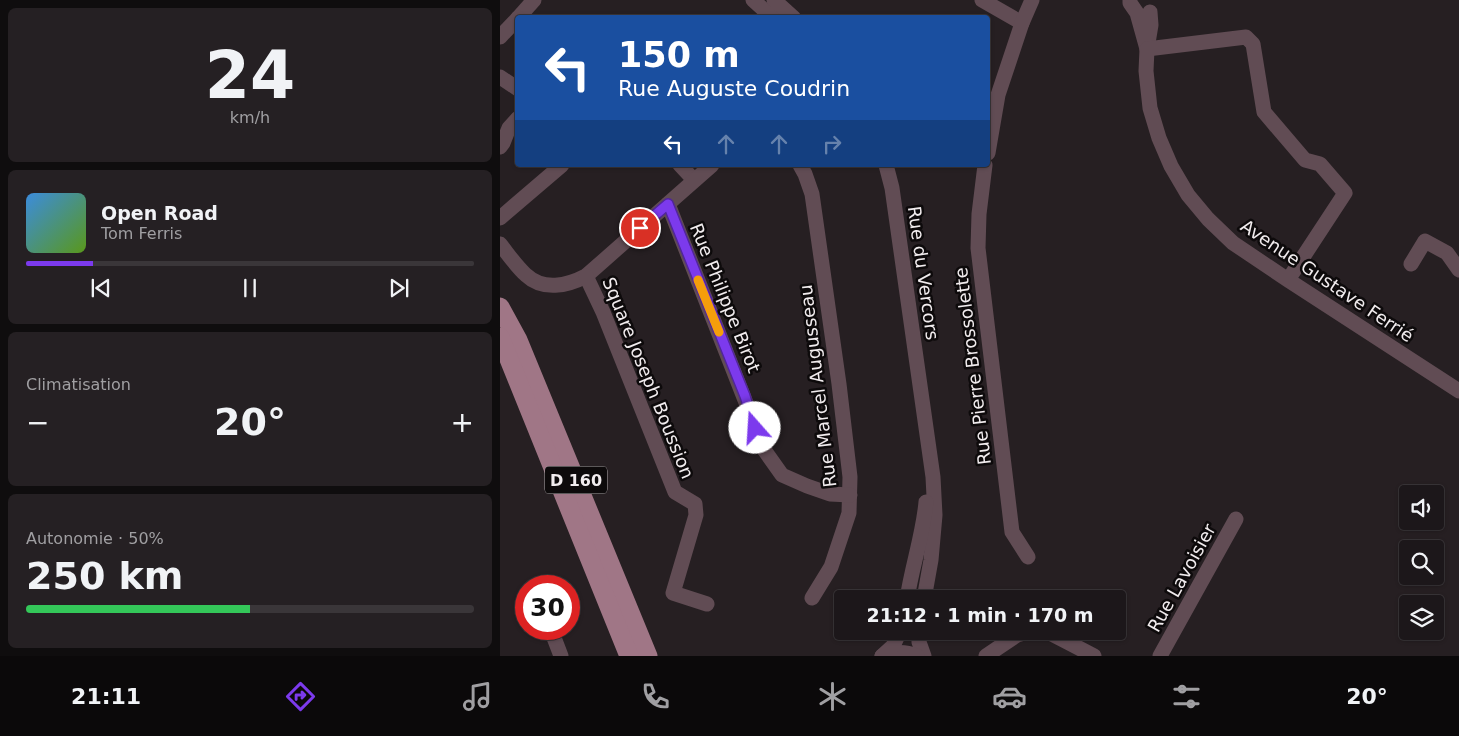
<!DOCTYPE html>
<html lang="fr">
<head>
<meta charset="utf-8">
<style>
	:root { --surface:#1c171a; --page:#252023; --text:#f1f3f6; --muted:#a09fa2; --line:#3a3639; --accent:#7c3aed }
	body { margin:0; font-family:"DejaVu Sans",sans-serif; background:var(--page); color:var(--text); height:100vh; display:flex; flex-direction:column; font-size:19px; white-space:nowrap }
	* { box-sizing:border-box; margin:0 }
	p { font-size:16px; color:var(--muted) }
	.icon { flex:none; width:28px; height:28px; fill:none; stroke:currentColor; stroke-width:2; stroke-linecap:round; stroke-linejoin:round }
	.map { position:relative; flex:1; overflow:hidden }
	.side { display:flex; flex-direction:column; gap:8px; padding:8px; background:#0f0d0e; width:500px }
	.side>* { flex:none }
	.hud { position:absolute; left:15px; top:15px; width:475px; height:152px; border-radius:5px; box-shadow:0 1px 4px #0004,0 0 0 1px var(--line); background:#1a4fa0; color:#fff; overflow:hidden }
	.controls { position:absolute; left:899px; top:485px; display:grid; gap:10px }
	.controls a { display:grid; place-items:center; width:45px; height:45px; border-radius:5px; background:var(--surface); box-shadow:0 1px 4px #0004,0 0 0 1px var(--line); font-size:25px }
	.speed { position:absolute; left:15px; top:575px; display:flex; gap:10px; font-size:25px; font-weight:700; text-align:center }
	.speed>* { display:grid; place-content:center; width:65px; height:65px; border-radius:50%; background:var(--surface); box-shadow:0 1px 4px #0004,0 0 0 1px var(--line); line-height:1 }
	.speed .limit { border:8px solid #d22; background:#fff; color:#111 }
	.pin { position:absolute; display:grid; place-items:center; width:42px; height:42px; color:#fff; margin:-21px; border:2px solid #fff; border-radius:50%; box-shadow:0 1px 5px #0007 }
	.me { position:absolute; width:55px; margin:-28px; rotate:341deg; stroke-linejoin:round; filter:drop-shadow(0 0 4px #0008) }
	.turn { display:flex; align-items:center; gap:18px; height:105px; padding:0 20px; font-size:22px }
	.turn .icon { width:65px; height:65px; stroke-width:2.5 }
	.turn b { display:block; font-size:35px; line-height:42px }
	.lanes { display:flex; align-items:center; height:48px; padding:0 20px; background:#0003; justify-content:center; gap:25px; direction:ltr }
	.lanes .off { opacity:.35 }
	.big { font-size:38px; font-weight:700; line-height:1.1 }
	.side .card { flex:1; display:flex; flex-direction:column; justify-content:center; gap:8px; min-width:0; padding:0 18px; border-radius:8px; background:var(--page) }
	.side .dial { align-items:center; gap:0 }
	.dial b { font-size:65px; line-height:1 }
	.song { display:flex; align-items:center; gap:15px }
	.cover { width:60px; height:60px; border-radius:8px; background:linear-gradient(135deg,hsl(210 70% 55%),hsl(90 70% 35%)) }
	.played { height:5px; border-radius:2px; background:linear-gradient(90deg,var(--accent) 15%,var(--line) 15%) }
	.keys { display:flex; justify-content:space-around; direction:ltr }
	.heat { display:flex; justify-content:space-between; align-items:center; font-size:28px; direction:ltr }
	.charge { height:8px; border-radius:4px; background:linear-gradient(90deg,#34c759 50%,var(--line) 0) }
	.trip { position:absolute; left:334px; top:590px; width:292px; height:50px; border-radius:5px; background:var(--surface); box-shadow:0 1px 4px #0004,0 0 0 1px var(--line); font-weight:700; line-height:50px; text-align:center }
	.menu { display:flex; height:80px; justify-content:space-around; align-items:center; background:#0b090a; color:var(--muted) }
	.menu .icon { width:35px; height:35px }
	.menu .active { color:var(--accent) }
	.menu b { font-size:22px; color:var(--text) }
	main { display:flex; flex:1; min-height:0 }
	.map>svg:first-child { display:block }
</style>
</head>
<body>
<main>
<section class="side">
<div class="card dial"><b>24</b><p>km/h</p></div>
<div class="card">
<div class="song"><i class="cover"></i><div><b>Open Road</b><p>Tom Ferris</p></div></div>
<div class="played"></div>
<div class="keys"><svg class="icon" aria-label="previous" viewBox="0 0 24 24"><path d="M18 5L8 12l10 7zM5 5v14"/></svg><svg class="icon" aria-label="pause" viewBox="0 0 24 24"><path d="M8 5v14M16 5v14"/></svg><svg class="icon" aria-label="next" viewBox="0 0 24 24"><path d="M6 5l10 7-10 7zM19 5v14"/></svg></div>
</div>
<div class="card"><p>Climatisation</p>
<div class="heat"><a>−</a><b class="big">20°</b><a>+</a></div>
</div>
<div class="card"><p>Autonomie · 50%</p><b class="big">250 km</b><div class="charge"></div></div>
</section>
<div class="map">
<svg width="959" height="656" viewBox="0 0 959 656">
	<rect width="100%" height="100%" fill="#261f22"/>
	<g fill="none" stroke-linecap="round" stroke-linejoin="round">
		<g stroke="#614c54" stroke-width="15">
			<polyline points="253,0 273,18"/>
			<polyline points="274,0 294,18"/>
			<polyline points="482,0 522,23"/>
			<polyline points="630,0 630,3 637,13 647,49 651,25 650,12"/>
			<polyline points="18,18 34,0"/>
			<polyline points="0,37 18,18"/>
			<polyline points="0,77 18,89"/>
			<polyline points="0,147 3,143 9,128 18,118"/>
			<polyline points="488,153 498,95 522,23 532,0"/>
			<polyline points="180,165 194,180"/>
			<polyline points="300,165 305,174 312,194 339,384 350,477 349,513 331,567 312,598"/>
			<polyline points="386,165 392,188 433,477 435,515 431,560 424,599"/>
			<polyline points="485,165 479,214 478,248 512,532 528,557"/>
			<polyline points="168,204 265,451 282,475 307,486 330,494 350,495"/>
			<polyline points="0,218 62,165"/>
			<path d="M0 244C8 254 16 266 26 275 43 291 67 286 86 276L212 165"/>
			<polyline points="911,264 925,241 947,253 959,270"/>
			<polyline points="86,276 103,312 175,492 195,504 196,515 173,593 207,604"/>
			<polyline points="788,280 845,193 820,164 805,160 764,112 753,44 746,37 647,49 646,71 650,108 659,138 671,166 688,195 708,219 733,243 788,280 959,391"/>
			<path d="M407 599C412 566 423 535 426 502"/>
			<polyline points="419,631 419,642 424,656"/>
			<polyline points="541,631 550,633 594,656"/>
			<polyline points="53,635 61,656"/>
			<path d="M382 656C394 652 404 651 417 656"/>
			<polyline points="382,656 393,646 400,631"/>
			<polyline points="486,656 517,635 531,631"/>
			<polyline points="660,656 736,519"/>
		</g>
		<g stroke="#a07686" stroke-width="19">
			<polyline points="0,307 18,340 148,656"/>
			<polyline points="0,337 129,656"/>
		</g>
	</g>
	<g fill="none" stroke-linecap="round" stroke-linejoin="round">
		<defs>
			<polyline id="route" points="140,228 168,204 245,396 255,428"/>
		</defs>
		<use href="#route" stroke="#51269a" stroke-width="12"/>
		<use href="#route" stroke="#7c3aed" stroke-width="9"/>
		<polyline stroke="#f59e0b" stroke-width="9" points="198,280 219,332"/>
	</g>
	<g text-anchor="middle" stroke-width="5" stroke-linejoin="round" paint-order="stroke">
		<rect fill="#0d0a0b" stroke="#ada8aa" stroke-width="1" x="45" y="466.5" width="62" height="27" rx="4"/>
		<g font-size="16" font-weight="bold" fill="#f1ecee">
			<text x="76" y="486">D 160</text>
		</g>
		<g font-size="18" fill="#f1ecee" stroke="#0d0a0b">
			<text transform="translate(423 273) rotate(82)" y="6">Rue du Vercors</text>
			<text transform="translate(827 281) rotate(34)" y="6">Avenue Gustave Ferrié</text>
			<text transform="translate(225 298) rotate(68)" y="6">Rue Philippe Birot</text>
			<text transform="translate(473 366) rotate(-97)" y="6">Rue Pierre Brossolette</text>
			<text transform="translate(148 378) rotate(68)" y="6">Square Joseph Boussion</text>
			<text transform="translate(318 386) rotate(-97)" y="6">Rue Marcel Augusseau</text>
			<text transform="translate(682 578) rotate(-61)" y="6">Rue Lavoisier</text>
		</g>
	</g>
</svg>
<div class="controls">
<a><svg class="icon" aria-label="sound" viewBox="0 0 24 24"><path d="M4 9h4l5-4v14l-5-4H4zM17 9q2 3 0 6"/></svg></a>
<a><svg class="icon" aria-label="search" viewBox="0 0 24 24"><circle cx="10" cy="10" r="6"/><path d="M15 15l6 6"/></svg></a>
<a><svg class="icon" aria-label="layers" viewBox="0 0 24 24"><path d="M12 4l9 5-9 5-9-5zM3 14l9 5 9-5"/></svg></a>
</div>
<div class="speed"><div class="limit">30</div></div>
<div class="pin" style="left:140px;top:228px;background:#d93025"><svg class="icon" aria-label="arrive" viewBox="0 0 24 24"><path d="M6 21V4h12l-3 4 3 4H6"/></svg></div>
<svg class="me" style="left:255px;top:428px" viewBox="-20 -20 40 40"><circle r="19" fill="#fff"/><path d="M0-13L10 11 0 6-10 11z" fill="#7c3aed"/></svg>
<div class="trip">21:12 · 1 min · 170 m</div>
<div class="hud">
<div class="turn"><svg class="icon" aria-label="left" viewBox="0 0 24 24"><path d="M17 20v-9H6M10 6l-5 5 5 5"/></svg><div><b>150 m</b>Rue Auguste Coudrin</div></div>
<div class="lanes"><svg class="icon" aria-label="left" viewBox="0 0 24 24"><path d="M17 20v-9H6M10 6l-5 5 5 5"/></svg><svg class="icon off" aria-label="ahead" viewBox="0 0 24 24"><path d="M12 20V5M6 11l6-6 6 6"/></svg><svg class="icon off" aria-label="ahead" viewBox="0 0 24 24"><path d="M12 20V5M6 11l6-6 6 6"/></svg><svg class="icon off" aria-label="right" viewBox="0 0 24 24"><path d="M7 20v-9h11M14 6l5 5-5 5"/></svg></div>
</div>
</div>
</main>
<nav class="menu">
<b>21:11</b>
<svg class="icon active" aria-label="directions" viewBox="0 0 24 24"><path d="M12 3l9 9-9 9-9-9zM9 14v-3h6M13 9l2 2-2 2"/></svg>
<svg class="icon" aria-label="music" viewBox="0 0 24 24"><path d="M9 18V5l10-2v13"/><circle cx="6" cy="18" r="3"/><circle cx="16" cy="16" r="3"/></svg>
<svg class="icon" aria-label="phone" viewBox="0 0 24 24"><path d="M5 4h4l2 5-3 2q2 4 5 5l2-3 5 2v4C11 20 4 13 5 4z"/></svg>
<svg class="icon" aria-label="climate" viewBox="0 0 24 24"><path d="M12 3v18M4 7l16 10M4 17L20 7"/></svg>
<svg class="icon" aria-label="car" viewBox="0 0 24 24"><path d="M5 17H2v-5l4-1 3-4h7l3 4 3 1v5h-3M9 17h6M6 11h13"/><circle cx="7" cy="17" r="2"/><circle cx="17" cy="17" r="2"/></svg>
<svg class="icon" aria-label="filters" viewBox="0 0 24 24"><path d="M4 7h16M4 17h16"/><circle cx="9" cy="7" r="2"/><circle cx="15" cy="17" r="2"/></svg>
<b>20°</b>
</nav>
</body>
</html>
